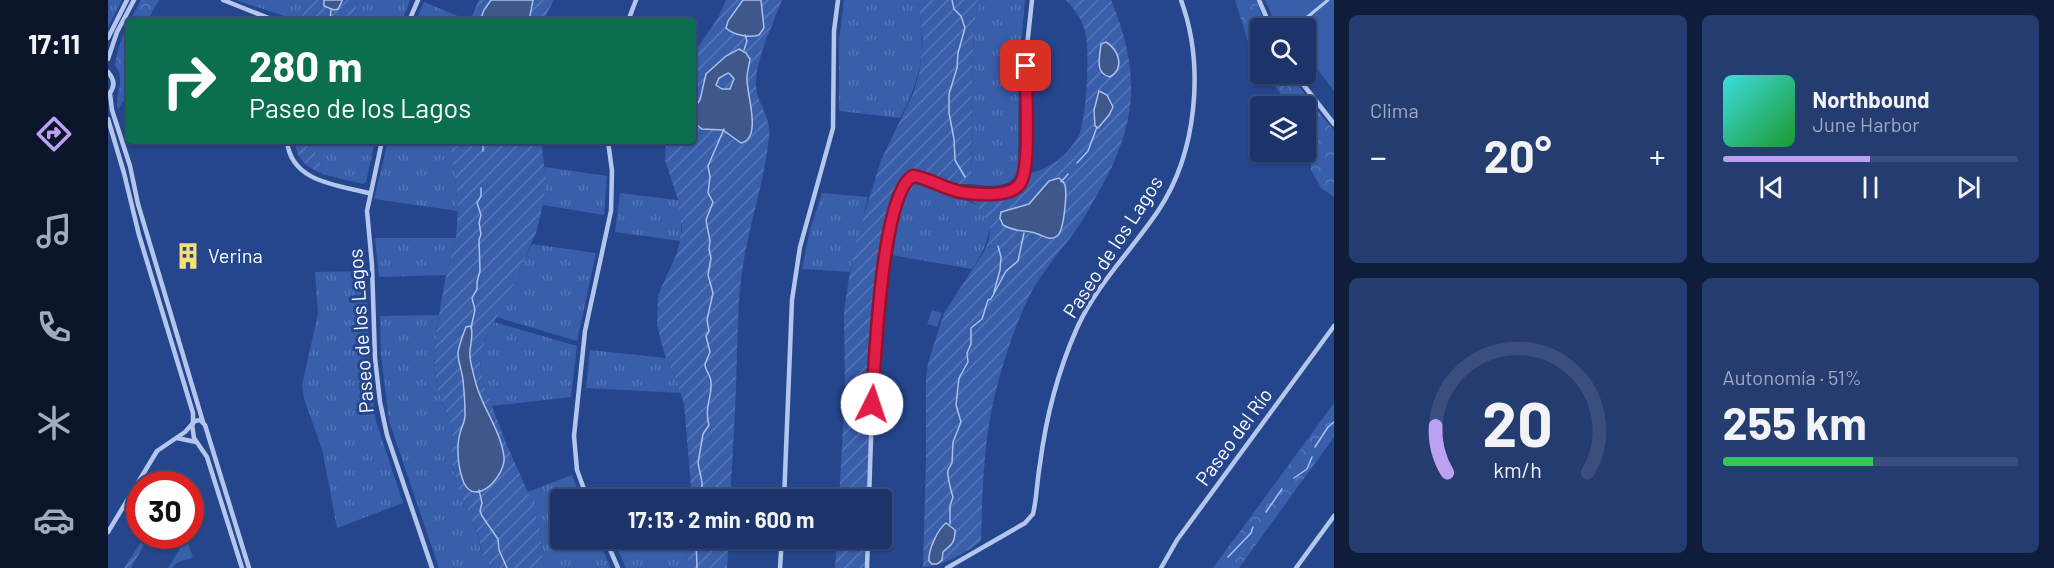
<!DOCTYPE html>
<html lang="es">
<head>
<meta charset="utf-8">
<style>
	:root { --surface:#1c346a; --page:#253c70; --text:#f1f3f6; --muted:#a0aac1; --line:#3a4f7e; --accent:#bca0f2 }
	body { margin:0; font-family:Barlow,sans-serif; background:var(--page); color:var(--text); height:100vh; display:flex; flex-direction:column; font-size:22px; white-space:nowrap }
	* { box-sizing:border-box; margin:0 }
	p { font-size:20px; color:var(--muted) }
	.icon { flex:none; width:33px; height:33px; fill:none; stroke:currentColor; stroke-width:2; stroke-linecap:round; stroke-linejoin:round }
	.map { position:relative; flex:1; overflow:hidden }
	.details { display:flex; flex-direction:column; gap:15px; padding:15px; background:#0f1d3a; width:720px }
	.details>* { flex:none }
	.hud { position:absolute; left:18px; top:18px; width:570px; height:126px; border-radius:6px; box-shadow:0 2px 4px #0004,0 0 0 2px var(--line); background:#0b6e4f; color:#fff; overflow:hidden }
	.tools { position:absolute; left:1142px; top:18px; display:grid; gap:12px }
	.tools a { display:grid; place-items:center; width:66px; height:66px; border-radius:6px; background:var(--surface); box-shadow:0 2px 4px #0004,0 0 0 2px var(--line); font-size:30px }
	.speed { position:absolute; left:18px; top:471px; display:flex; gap:12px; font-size:30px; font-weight:700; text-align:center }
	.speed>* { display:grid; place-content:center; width:78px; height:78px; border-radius:50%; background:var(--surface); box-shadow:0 2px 4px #0004,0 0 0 2px var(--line); line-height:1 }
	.speed .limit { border:9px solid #d22; background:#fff; color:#111 }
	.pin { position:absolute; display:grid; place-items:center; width:51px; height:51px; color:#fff; margin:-26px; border-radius:12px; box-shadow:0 3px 9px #0006 }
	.me { position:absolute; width:66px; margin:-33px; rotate:4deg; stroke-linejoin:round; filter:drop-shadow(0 0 4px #0008) }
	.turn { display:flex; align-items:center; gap:21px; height:126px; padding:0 24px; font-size:27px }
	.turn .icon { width:78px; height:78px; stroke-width:2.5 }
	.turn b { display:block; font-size:42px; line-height:51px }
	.big { font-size:45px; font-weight:700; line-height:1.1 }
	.details .tile { flex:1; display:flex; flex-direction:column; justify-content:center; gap:9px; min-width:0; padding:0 21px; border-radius:9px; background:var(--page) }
	.details .dial { align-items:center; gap:0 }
	.dial svg { height:156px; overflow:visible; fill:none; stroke:var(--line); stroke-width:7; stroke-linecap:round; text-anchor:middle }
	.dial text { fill:var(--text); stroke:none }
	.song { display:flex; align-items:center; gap:18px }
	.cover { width:72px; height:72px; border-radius:9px; background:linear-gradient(135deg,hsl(180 70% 55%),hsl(130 70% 35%)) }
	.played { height:6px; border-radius:3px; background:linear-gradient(90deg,var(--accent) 50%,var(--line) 50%) }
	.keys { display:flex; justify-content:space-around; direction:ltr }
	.heat { display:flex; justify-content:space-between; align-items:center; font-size:33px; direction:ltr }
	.charge { height:9px; border-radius:4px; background:linear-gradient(90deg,#34c759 51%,var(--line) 0) }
	.details .tiles { flex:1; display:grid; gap:15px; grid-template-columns:repeat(2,1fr) }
	.trip { position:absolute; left:442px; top:489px; width:342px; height:60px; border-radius:6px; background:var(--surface); box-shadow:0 2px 4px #0004,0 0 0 2px var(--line); font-weight:700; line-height:60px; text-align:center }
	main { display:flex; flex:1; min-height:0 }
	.tab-bar { display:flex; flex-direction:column; width:108px; justify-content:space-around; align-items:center; background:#0b152a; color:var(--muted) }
	.tab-bar .icon { width:42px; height:42px }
	.tab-bar .on { color:var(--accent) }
	.tab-bar b { font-size:27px; color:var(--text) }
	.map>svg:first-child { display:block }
</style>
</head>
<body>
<main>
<nav class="tab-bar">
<b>17:11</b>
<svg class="icon on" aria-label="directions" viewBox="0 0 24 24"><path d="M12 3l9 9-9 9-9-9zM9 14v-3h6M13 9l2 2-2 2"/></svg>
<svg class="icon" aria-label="music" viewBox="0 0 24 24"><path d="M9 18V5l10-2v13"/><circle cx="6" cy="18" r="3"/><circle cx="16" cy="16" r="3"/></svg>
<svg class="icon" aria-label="phone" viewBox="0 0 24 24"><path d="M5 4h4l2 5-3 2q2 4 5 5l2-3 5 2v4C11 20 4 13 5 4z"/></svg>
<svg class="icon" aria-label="climate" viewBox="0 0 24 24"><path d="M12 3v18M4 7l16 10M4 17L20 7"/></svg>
<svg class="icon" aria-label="car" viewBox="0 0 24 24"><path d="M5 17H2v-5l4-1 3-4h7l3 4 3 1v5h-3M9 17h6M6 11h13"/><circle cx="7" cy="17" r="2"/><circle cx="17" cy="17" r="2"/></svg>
</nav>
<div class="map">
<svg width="1226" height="568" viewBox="0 0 1226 568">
	<defs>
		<pattern id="grass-tufts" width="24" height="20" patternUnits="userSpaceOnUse" patternTransform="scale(1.5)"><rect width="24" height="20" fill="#395eaa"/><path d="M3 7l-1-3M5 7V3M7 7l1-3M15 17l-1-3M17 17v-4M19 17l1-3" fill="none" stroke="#5776b7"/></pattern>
		<pattern id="park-crowns" width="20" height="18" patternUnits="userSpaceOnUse" patternTransform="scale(1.5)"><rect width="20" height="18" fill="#395eaa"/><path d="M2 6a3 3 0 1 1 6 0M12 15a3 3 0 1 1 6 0" fill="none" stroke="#5776b7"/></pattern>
		<pattern id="garden-furrows" width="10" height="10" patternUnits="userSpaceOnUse" patternTransform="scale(1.5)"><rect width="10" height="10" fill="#395eaa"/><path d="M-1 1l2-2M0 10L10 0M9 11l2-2" fill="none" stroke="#5776b7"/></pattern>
	</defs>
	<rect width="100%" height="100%" fill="#25468d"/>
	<g fill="url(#grass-tufts)">
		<polygon points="0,0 14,0 0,27"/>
		<polygon points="128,0 201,0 191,21"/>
		<polygon points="249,0 302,0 294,21 246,21"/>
		<path d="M736 0H810C817 50 816 72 792 118L731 111V42Z"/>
		<path d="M870 0H917L911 65 910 169C905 190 880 186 863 184 865 123 861 61 870 0Z"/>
		<polygon points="316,2 362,21 308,21"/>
		<polygon points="205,141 267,141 258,182 255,184 218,175 206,150"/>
		<polygon points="280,141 341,141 347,175 350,211 266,199"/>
		<polygon points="437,167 499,176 496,215 435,205"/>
		<path d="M805 183C815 184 825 190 835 193 844 196 854 198 862 202 896 216 877 249 864 269L783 255C786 237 789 194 805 183Z"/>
		<polygon points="512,193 570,200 573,218 573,241 507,232"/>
		<polygon points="714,193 760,197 742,272 694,269 702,230"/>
		<polygon points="267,238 348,238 338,275 271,277"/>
		<polygon points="424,244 488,253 469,341 388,317"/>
		<polygon points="258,271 262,377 268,421 295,503 229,528 214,449 196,399 194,385 210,314 207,272"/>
		<polygon points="331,315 326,353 327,372 330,390 345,429 343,458 347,478 369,532 373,551 383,568 331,568 281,421 273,354 272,316"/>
		<path d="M386 322 469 346 463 397 384 406C370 373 367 354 386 322Z"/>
		<polygon points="482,350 558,358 574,393 478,388"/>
		<polygon points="464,475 473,499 453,500 453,538 490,539 503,568 436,568 432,530 420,492"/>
		<polygon points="505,539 581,539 579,568 518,568"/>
	</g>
	<g fill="url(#park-crowns)">
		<path d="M33 0H51L39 21H21V93L10 109C6 92 19 83 7 65 10 42 21 21 33 0Z"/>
		<polygon points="1127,0 1148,0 1159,28 1152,28 1152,65 1141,45"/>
		<polygon points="1158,74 1183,74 1203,103 1226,130 1226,197 1213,188 1203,170 1202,134 1197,127 1197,106 1182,106"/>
		<polygon points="1226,403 1226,437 1131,568 1105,568"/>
		<polygon points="78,539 85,557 68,563 64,568 60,568"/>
	</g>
	<g fill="url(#garden-furrows)">
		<polygon points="201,0 249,0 246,21 191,21"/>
		<polygon points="371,0 446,0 435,21 362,21"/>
		<path d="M618 0H674C665 24 646 63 648 87 650 106 664 117 661 138 656 184 640 227 634 272 630 300 630 326 629 354 628 402 625 451 622 499H584L576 404 568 380 556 353 549 325 550 295 569 253 574 231 570 200 557 160 558 141H585V54L610 18Z"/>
		<path d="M810 0H870C861 61 865 123 863 184H843L806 170C800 175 795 180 791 187 778 214 776 247 772 276 763 351 762 425 760 499L731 500 737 392 736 310 742 272 750 235 773 160 805 94 811 74 815 40Z"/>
		<path d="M958 0H1003C1034 74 1029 126 989 195 982 206 976 219 968 230 951 253 931 275 919 301 898 346 880 409 877 459 874 486 874 513 873 541 862 551 830 568 815 567L818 460V379L820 363 836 313 877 250C890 221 874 215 859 194 882 195 909 200 919 174 942 169 958 157 970 137 979 120 982 50 977 31 974 19 966 9 958 0Z"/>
		<path d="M187 141H205L206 150 218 175C200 168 188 161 187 141Z"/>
		<polygon points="341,141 433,141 438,180 435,205 428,233 400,296 377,339 372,364 376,385 398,443 422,497 432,530 436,568 383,568 375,556 369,532 349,485 343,458 345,429 330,390 327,372 326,353 331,315 338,275 348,238 350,210 347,175"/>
		<polygon points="37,536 41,536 23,568 16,568"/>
		<polygon points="581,539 621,539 619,568 579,568"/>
		<polygon points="729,539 758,539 757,568 727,568"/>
	</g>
	<g fill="#395eaa">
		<polygon points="1157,0 1226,0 1226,91 1197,53 1197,28 1170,28"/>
		<polygon points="824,310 834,313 829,327 819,324"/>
	</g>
	<g fill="#3f578a" stroke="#a8c0ec" stroke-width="1.5" fill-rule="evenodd">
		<polygon points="216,0 234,0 234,1 230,9 226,10 216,6"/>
		<polygon points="383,0 425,0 421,21 372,21 376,10"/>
		<path d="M635 0H653L656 28 651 35C641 38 625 35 618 28L620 21Z"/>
		<path d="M998 42C1011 50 1017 68 1002 77 986 73 992 57 993 44Z"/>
		<path d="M631 49 638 53 642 59C641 66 639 72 639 78 638 93 655 138 633 143L615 130 594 129 585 122V110L592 100 598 74 618 56ZM620 73 622 74 626 79 622 89H614L608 85 611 78Z"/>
		<polygon points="991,91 999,95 1005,107 1001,115 990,128 987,126 986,110"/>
		<path d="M951 178C954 181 956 182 957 185 959 194 956 232 949 236 941 242 935 235 927 233 915 229 908 233 895 225L892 218 893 212 921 204 941 181Z"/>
		<path d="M363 326C366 336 361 347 362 357 363 366 366 376 368 384 375 409 393 431 396 457 398 475 368 508 356 483 350 469 348 447 352 433 354 425 358 421 357 412 357 401 356 390 355 380 354 371 350 362 350 353 351 344 355 335 358 327Z"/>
		<path d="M838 523 847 530C847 543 844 544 835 552L834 560 829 564H824L821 561C820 550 830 529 838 523Z"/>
	</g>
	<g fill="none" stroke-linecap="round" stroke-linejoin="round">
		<g stroke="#a8c0ec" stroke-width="1.5">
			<polyline points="844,0 846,9 853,16 857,28 850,53 849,68 841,94 841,113 846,139 847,160 857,177"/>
			<polyline points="222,21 223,10"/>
			<polyline points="636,50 639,41 637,35"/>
			<polyline points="375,151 375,141"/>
			<polyline points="969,163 980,151 989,127"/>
			<polyline points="953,182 960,174"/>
			<polyline points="886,292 892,270 893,257 890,246"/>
			<polyline points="363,328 367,310 364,298 369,289 369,282 372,271 371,240 373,234 371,223 373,215 369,203 373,196 373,188"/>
			<polyline points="1207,447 1220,427 1226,422"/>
			<polyline points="1186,478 1199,469 1204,457"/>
			<polyline points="371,490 374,503 372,511 374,516 390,539 391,550 399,568"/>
			<path d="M594 500V482L590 463 595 434 601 425C596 408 604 398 603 382 603 375 597 371 597 364L602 352 598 336 601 331 599 320 605 293 600 275 603 258 601 249 602 241 598 220 605 202 600 193 602 177 600 166 616 129"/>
			<polyline points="1158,512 1174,489"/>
			<path d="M842 524V506L845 497C843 491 839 476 840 470L844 463 845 442 853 422 848 405 851 378 860 362 859 353 863 344V328L874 319 880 300 883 299 898 271 910 261 916 233"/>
			<polyline points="588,538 589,568"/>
			<polyline points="1120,557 1143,533 1145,527"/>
		</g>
		<polyline stroke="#b4c6eb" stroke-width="3" points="1186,28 1220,0"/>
		<g stroke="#b4c6eb" stroke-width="4.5">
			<polyline points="115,0 168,21"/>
			<polyline points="1151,0 1163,28"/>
			<polyline points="301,21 310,0"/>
			<polyline points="520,21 528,0"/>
			<polyline points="0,38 19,0"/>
			<polyline points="0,59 9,32 26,0"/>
			<path d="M0 72C7 80 7 88 0 95"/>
			<polyline points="1187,74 1226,124"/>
			<polyline points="2,94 4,110 22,166 30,204 95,422"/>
			<polyline points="0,119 16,173 31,235 85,413 85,423"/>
			<path d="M179 141C183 182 229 185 261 193"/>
			<polyline points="274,141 259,211 264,265 267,358 272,402 279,435 324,568"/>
			<polyline points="84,424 86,438 99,457 134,568"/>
			<polyline points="69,438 88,442"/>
			<polyline points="480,500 469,470 466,436 477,331 503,211 504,171 500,141"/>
			<polyline points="676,500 684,300 692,247 725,128 726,31 730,0"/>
			<path d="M761 500C763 450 766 196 805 176L845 190 869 193 898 192 908 188 914 181 918 162 919 46 924 0"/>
			<polyline points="0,532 49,451 77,432 87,421 92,420 97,425 141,568"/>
			<polyline points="497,538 510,568"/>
			<polyline points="672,568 674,538"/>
			<polyline points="759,568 760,538"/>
			<path d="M839 568 917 523 925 514C929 497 929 480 932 464 938 417 950 371 969 328 989 284 1023 251 1050 211 1089 153 1097 66 1073 0"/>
			<polyline points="1053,568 1069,540 1226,326"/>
			<polyline points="1188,568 1226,516"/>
		</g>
	</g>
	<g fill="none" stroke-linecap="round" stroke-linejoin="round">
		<defs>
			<path id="route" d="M764 404C767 364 773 193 805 176 821 178 836 189 853 192 868 194 900 198 911 185 924 171 917 89 918 66"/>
		</defs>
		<use href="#route" stroke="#92132f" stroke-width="15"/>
		<use href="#route" stroke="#e11d48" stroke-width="10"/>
	</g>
	<defs>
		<symbol id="building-bare" viewBox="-9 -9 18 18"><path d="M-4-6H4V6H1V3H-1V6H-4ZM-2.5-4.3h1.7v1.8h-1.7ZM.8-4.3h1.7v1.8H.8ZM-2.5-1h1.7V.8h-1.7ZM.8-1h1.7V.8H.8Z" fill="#f5df78" stroke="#25468d" stroke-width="2.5" paint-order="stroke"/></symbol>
	</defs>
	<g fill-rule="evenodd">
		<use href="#building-bare" x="61" y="237" width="38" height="38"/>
	</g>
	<g text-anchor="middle" stroke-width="6" stroke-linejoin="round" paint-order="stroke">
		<g font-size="20" fill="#fff" stroke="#25468d">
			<text transform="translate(1005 247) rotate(-57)" y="7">Paseo de los Lagos</text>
			<text transform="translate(253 331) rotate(-94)" y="7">Paseo de los Lagos</text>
			<text transform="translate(1126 437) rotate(-54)" y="7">Paseo del Río</text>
		</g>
		<g font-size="20" fill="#fff" stroke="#25468d" text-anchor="start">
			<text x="100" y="263">Verina</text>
		</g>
	</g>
</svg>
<div class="tools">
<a><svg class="icon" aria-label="search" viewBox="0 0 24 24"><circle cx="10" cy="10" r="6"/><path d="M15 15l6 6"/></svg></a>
<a><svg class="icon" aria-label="layers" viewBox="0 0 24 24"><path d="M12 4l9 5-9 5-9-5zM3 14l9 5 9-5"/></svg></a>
</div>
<div class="speed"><div class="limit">30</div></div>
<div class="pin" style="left:918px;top:66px;background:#d93025"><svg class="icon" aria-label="arrive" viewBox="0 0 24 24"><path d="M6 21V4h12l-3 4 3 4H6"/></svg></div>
<svg class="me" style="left:764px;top:404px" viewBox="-20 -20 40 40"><circle r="19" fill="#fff"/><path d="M0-13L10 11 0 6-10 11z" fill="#e11d48"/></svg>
<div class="trip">17:13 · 2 min · 600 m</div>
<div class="hud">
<div class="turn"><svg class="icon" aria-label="right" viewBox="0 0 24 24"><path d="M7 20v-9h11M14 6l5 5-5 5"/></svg><div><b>280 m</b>Paseo de los Lagos</div></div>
</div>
</div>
<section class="details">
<div class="tiles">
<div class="tile"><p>Clima</p>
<div class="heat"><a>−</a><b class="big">20°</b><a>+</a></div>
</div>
<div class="tile">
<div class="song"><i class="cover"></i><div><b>Northbound</b><p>June Harbor</p></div></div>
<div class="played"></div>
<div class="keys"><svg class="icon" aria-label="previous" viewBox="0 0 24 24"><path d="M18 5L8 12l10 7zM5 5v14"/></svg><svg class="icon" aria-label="pause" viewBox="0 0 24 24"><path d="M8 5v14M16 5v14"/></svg><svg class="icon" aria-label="next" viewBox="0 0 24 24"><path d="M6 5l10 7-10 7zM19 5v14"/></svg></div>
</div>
<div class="tile dial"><svg viewBox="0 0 100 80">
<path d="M14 69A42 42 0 1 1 86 69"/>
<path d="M14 69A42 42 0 0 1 8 45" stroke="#bca0f2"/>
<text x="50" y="56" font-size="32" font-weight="700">20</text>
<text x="50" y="72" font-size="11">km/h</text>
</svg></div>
<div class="tile"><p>Autonomía · 51%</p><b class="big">255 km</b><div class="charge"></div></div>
</div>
</section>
</main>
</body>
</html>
